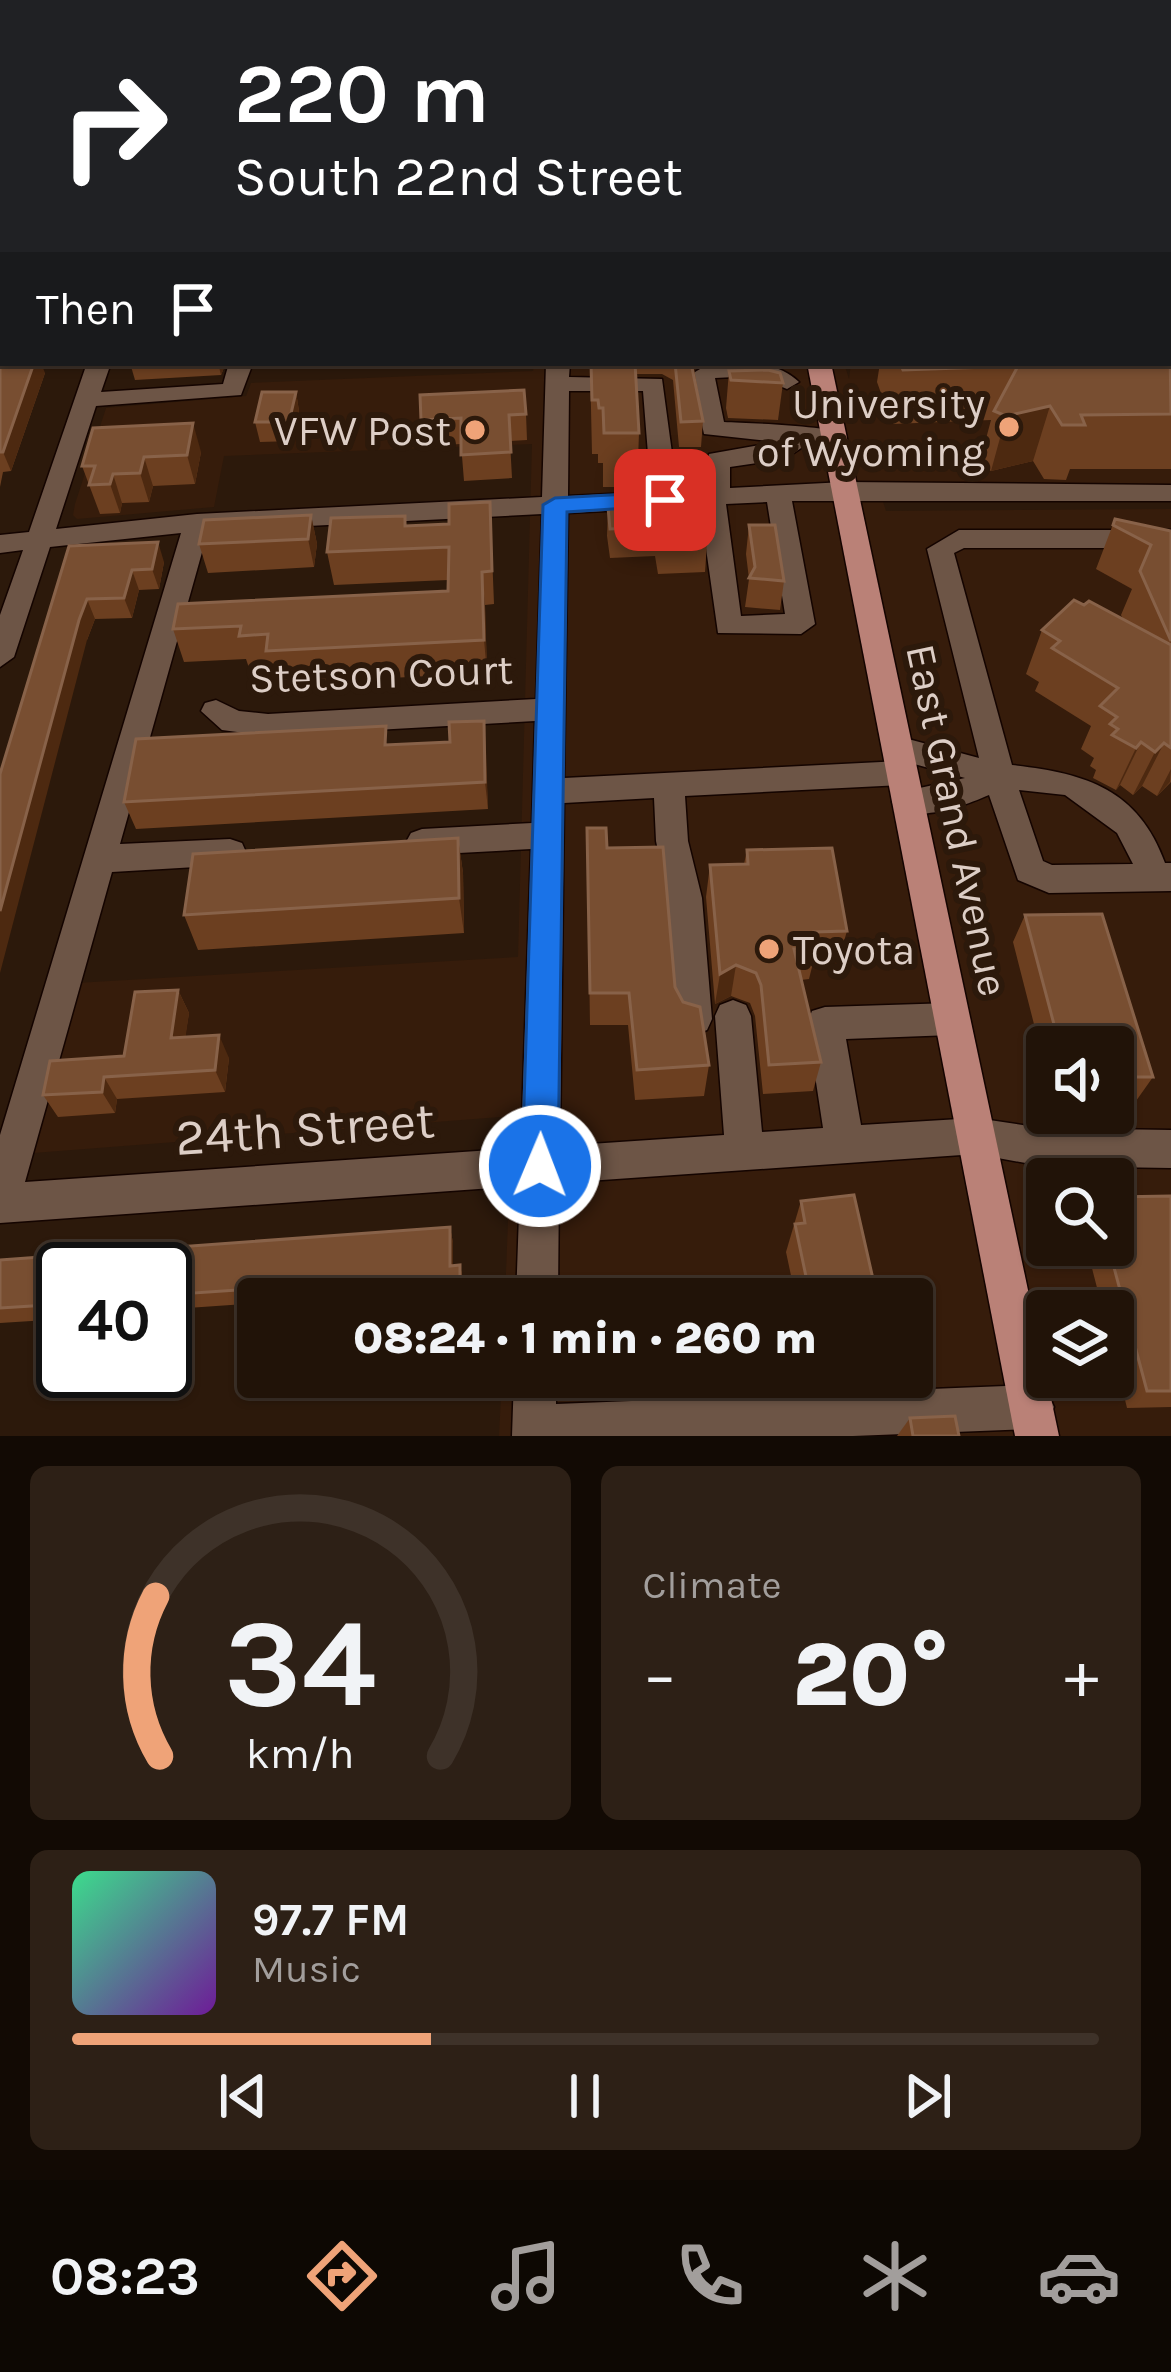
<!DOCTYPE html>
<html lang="en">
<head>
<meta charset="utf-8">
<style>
	:root { --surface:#211308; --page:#2d2016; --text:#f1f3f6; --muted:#a29e9c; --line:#3e3229; --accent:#efa378 }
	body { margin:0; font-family:Karla,sans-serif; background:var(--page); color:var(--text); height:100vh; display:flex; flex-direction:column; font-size:45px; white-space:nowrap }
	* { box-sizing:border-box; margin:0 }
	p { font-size:39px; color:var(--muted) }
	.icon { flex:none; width:66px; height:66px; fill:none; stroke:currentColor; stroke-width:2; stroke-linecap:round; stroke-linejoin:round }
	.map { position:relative; height:1436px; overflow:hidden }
	.sheet { display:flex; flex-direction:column; gap:30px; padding:30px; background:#120a04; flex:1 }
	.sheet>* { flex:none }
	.guide { position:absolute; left:0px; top:0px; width:1173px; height:366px; box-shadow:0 3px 9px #0004,0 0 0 3px var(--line); background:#202124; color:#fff; overflow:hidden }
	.fabs { position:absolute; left:1026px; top:1026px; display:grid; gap:24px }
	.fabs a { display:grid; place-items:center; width:108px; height:108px; border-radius:12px; background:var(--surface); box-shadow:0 3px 9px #0004,0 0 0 3px var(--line); font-size:60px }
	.speed { position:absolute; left:36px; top:1242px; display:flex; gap:24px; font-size:60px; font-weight:700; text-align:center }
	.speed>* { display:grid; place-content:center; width:156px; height:156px; border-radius:50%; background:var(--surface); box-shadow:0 3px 9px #0004,0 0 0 3px var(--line); line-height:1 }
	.speed .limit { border:6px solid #111; border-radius:18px; background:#fff; color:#111 }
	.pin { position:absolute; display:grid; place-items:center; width:102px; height:102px; color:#fff; margin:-51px; border-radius:24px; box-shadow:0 6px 18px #0006 }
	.me { position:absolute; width:132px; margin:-66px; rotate:1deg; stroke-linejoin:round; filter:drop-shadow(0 0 9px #0008) }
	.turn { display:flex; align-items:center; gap:42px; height:252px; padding:0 36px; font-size:54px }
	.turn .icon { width:156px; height:156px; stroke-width:2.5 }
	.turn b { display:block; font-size:84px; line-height:102px }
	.then { display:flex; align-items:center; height:114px; padding:0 36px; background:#0003; gap:24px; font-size:45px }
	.big { font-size:90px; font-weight:800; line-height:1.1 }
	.sheet .tile { flex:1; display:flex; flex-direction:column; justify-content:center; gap:18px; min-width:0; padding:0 42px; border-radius:18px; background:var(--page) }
	.sheet .dial { align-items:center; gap:0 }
	.dial svg { height:312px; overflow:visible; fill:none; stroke:var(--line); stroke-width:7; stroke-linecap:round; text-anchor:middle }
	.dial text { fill:var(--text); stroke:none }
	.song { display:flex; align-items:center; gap:36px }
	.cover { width:144px; height:144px; border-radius:18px; background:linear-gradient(135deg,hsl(150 70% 55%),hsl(280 70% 35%)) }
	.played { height:12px; border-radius:6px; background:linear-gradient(90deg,var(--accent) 35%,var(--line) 35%) }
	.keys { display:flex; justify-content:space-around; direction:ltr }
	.heat { display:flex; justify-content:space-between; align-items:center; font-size:66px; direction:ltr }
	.sheet .tiles { flex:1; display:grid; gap:30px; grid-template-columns:1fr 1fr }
	.tile:last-child { grid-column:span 2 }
	.trip { position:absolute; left:237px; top:1278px; width:696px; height:120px; border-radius:12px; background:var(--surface); box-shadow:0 3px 9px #0004,0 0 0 3px var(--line); font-weight:800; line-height:120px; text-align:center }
	.menu { display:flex; height:192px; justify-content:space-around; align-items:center; background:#0d0803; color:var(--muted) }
	.menu .icon { width:84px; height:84px }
	.menu .selected { color:var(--accent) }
	.menu b { font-size:54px; color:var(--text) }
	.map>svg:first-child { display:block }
</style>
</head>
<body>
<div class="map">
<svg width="1171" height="1436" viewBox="0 0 1171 1436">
	<rect width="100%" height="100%" fill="#2c190b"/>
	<path fill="#361c0b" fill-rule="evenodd" d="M1171 345V493L880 492 886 511 1171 509V1436H499L502 1377H912V1299H505L512 1116 33 1153 76 983 518 957 532 444 224 456 214 507 77 519 73 515 75 504 106 408 246 396 251 383 533 371 534 363H844L849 379 851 363H1170ZM1047 1047H1113V1113H1047ZM1047 1179H1113V1245H1047ZM1047 1311H1113V1377H1047Z"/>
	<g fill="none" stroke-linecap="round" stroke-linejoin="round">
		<defs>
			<g id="minor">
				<polygon points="7,0 23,0 5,3"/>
				<polygon points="233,0 249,0 232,3"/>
				<polygon points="313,0 329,0 312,3"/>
				<rect x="399" y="0" width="16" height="3"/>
				<polygon points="477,0 493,0 476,3"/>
				<rect x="563" y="0" width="16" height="3"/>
				<rect x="646" y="0" width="16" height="3"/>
				<polygon points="1069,0 1115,0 1116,2 1067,3"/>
				<polygon points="3,18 3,33 0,34 0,19"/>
				<rect x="1170" y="187" width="1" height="14"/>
				<rect x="0" y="206" width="3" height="12"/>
				<path d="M87 363H111L101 392 223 384 229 363H253L241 395 96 406 56 529 197 514 542 497 546 363H570L569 377 662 379 677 490 704 489 709 454 777 442 704 434 691 375C717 353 775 358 799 382L787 389 755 376 715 378 724 422C747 423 836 426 846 435L834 443 807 444 785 459 730 467V488L845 482 1171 485V501H792L815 624 801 634 718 633 700 506 568 513 564 778 901 761 886 756 882 748 886 740 897 736 979 758 927 549 959 530H1171V548H964L954 553 1012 765C1084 773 1138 788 1165 863H1171V891L1049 893 1018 880 989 795C964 806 924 820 897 811L892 802 897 793 965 778 907 762 918 773 913 782 902 785 685 796 688 841 702 898 712 1019 707 1030 694 1035 681 1030 676 1019 668 898 656 841 654 798 564 803 560 1146 724 1135 715 1016 720 1005 733 1000 746 1005 751 1016 762 1132 823 1128 807 1023 812 1011 825 1007 952 1003 965 1008 970 1019 965 1030 952 1035 846 1039 861 1125 976 1118 1042 1128 1171 1130V1168L1042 1166 976 1154 559 1183 558 1299H516L520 1186 0 1223V1135L181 533 50 547 14 657 0 667V615L23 550 0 553V535L29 532ZM569 391H643L651 492 568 496ZM767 502 785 614 741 616 726 504ZM542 514 536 699 268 714 239 711 216 700 205 703 201 711 222 730 268 736 535 721 532 823 422 829 411 833 406 842 411 851 422 855 531 849 521 1148 25 1182 112 872 230 865 242 861 246 852 242 843 230 839 120 844 208 531ZM1019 790 1065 795 1117 833 1133 864 1052 865 1043 861Z"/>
				<polygon points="514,1377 556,1377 556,1404 1032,1385 1047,1392 1054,1407 1047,1422 1032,1429 853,1436 512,1436"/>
			</g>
			<g id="major">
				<rect x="749" y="0" width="16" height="3"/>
				<polygon points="807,363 831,363 1059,1436 1015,1436"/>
			</g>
		</defs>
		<use href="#minor" stroke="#140400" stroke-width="3"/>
		<use href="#major" stroke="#140400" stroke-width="3"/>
		<use href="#minor" fill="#6d5546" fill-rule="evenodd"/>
		<use href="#major" fill="#ba8177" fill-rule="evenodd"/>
	</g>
	<g fill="#6c3f20">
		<polygon points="351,0 373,0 372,3 351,3"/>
		<polygon points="1096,0 1171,0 1171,58 1170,3 1095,3"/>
		<polygon points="1171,348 1171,469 1070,469 1066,480 1044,479 1033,461 991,471 979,465 991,420 892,424 877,382 880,363 1170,363"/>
		<polygon points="0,358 45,373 11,471 3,472 0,487"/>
		<polygon points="130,363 226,363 221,375 135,380"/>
		<polygon points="590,363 693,363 703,421 701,447 679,447 673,380 662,374 635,374 639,433 637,487 603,487 603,463 598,463 598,454 592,454"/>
		<polygon points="729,371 783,383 778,420 728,418 726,408"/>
		<polygon points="296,392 299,411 293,441 260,442 255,422"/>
		<polygon points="526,414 527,440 510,441 512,478 464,481 461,444 423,446 421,420"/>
		<polygon points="93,428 201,452 195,484 153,486 149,502 122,503 120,513 100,514 82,466"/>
		<polygon points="490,502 494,604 485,605 487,673 274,684 270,667 249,668 246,659 184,662 173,629 448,591 448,580 334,585 327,552 405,516 406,526 449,524"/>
		<polygon points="608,507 687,523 707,543 705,572 658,574 655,556 610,558 607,536"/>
		<polygon points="311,515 317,544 314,567 208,573 199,544"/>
		<polygon points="1115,519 1171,531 1171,782 1157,796 1142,786 1133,795 1120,785 1116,790 1093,778 1096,770 1090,766 1094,758 1081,749 1091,726 1035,691 1039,682 1026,674 1042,630 1084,605 1123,619 1121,615 1132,589 1096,569"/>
		<polygon points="749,525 784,581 780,610 745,607 749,579 746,554"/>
		<polygon points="69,546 164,562 159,589 139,590 132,618 95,619 87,640"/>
		<polygon points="484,721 488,809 136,829 124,802 389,745 450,742"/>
		<polygon points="587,828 607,848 683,1002 709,1065 704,1096 635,1100 628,1025 590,1025"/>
		<polygon points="458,838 463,873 464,933 198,950 184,915"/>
		<polygon points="747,850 847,931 838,962 813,963 809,979 801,980 821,1062 813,1091 763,1094 755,1016 750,1003 731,996 715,1004 706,897 710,865 744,864"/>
		<polygon points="1025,915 1153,1077 1136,1101 1113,1101 1113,1047 1047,1047 1047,1075 1013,942"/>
		<polygon points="178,990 189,1013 185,1037 229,1058 225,1092 117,1099 115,1113 58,1117 43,1095 124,1056"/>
		<polygon points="1171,1196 1171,1407 1127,1408 1113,1351 1113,1311 1103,1311 1086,1245 1113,1245"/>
		<polygon points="801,1201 873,1279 863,1299 796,1299 786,1252"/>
		<polygon points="450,1227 453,1243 453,1266 460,1265 463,1280 463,1299 424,1299 423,1291 317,1299 258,1299 258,1303 173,1309 169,1336 165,1337 165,1269 63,1269 63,1319 0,1323 0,1260"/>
		<polygon points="910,1418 959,1436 897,1436"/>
	</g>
	<g fill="#4d2910">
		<polygon points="33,363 41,363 45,373 11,471 3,452"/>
		<polygon points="218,363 226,363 221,375"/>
		<polygon points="296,392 299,411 293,441 289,422"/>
		<polygon points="1050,406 1033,461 991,471 1006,416"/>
		<polygon points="193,423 201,452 195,484 187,455"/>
		<polygon points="144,457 153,486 149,502 140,473"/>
		<polygon points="113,474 122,503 120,513 110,484"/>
		<polygon points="311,515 317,544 314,567 308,539"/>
		<polygon points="158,542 164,562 159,589 152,569"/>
		<polygon points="132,570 139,590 132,618 124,598"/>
		<polygon points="482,572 485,605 487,673 484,640"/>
		<polygon points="87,599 95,619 87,640 0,973 0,911 79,620"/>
		<polygon points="484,721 486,749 488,809 485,782"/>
		<polygon points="1141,742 1120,785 1116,790 1136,748"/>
		<polygon points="1164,743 1142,786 1133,795 1155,752"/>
		<polygon points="1171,769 1170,782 1157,796"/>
		<polygon points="458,838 463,873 464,933 459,898"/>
		<polygon points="736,965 731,996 715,1004 720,974"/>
		<polygon points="178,990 189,1013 182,1061 171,1038"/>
		<polygon points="219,1035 229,1058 225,1092 215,1070"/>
		<polygon points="104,1077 117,1099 115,1113 102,1092"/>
		<polygon points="450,1227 453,1243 453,1280 450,1266"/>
		<polygon points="460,1265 463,1280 463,1299 461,1299 460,1295"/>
		<polygon points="165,1298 173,1309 169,1336 165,1331"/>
	</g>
	<g fill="#784e31" stroke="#886249" stroke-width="3">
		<polygon points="266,0 286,0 285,3 265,3"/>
		<rect x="431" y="0" width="20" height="3"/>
		<polygon points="609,0 633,0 634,3 610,3"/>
		<polygon points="678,0 701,0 702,3 679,3"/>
		<polygon points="1117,0 1171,0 1171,18 1170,3 1123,3"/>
		<polygon points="1170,348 1171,414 1081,415 1085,425 1062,425 1050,406 1006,416 994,411 1018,366 903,370 900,363 1170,363"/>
		<polygon points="3,350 3,363 34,363 3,452 0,452 0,358"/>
		<polygon points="591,363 635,363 639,433 604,433 603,408 599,408 598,400 592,400"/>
		<polygon points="675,363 691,363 703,421 681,422"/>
		<polygon points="768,370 780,373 783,383 731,380 729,371"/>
		<polygon points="524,390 526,414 509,415 511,452 461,455 461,418 421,420 420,395"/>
		<polygon points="262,392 296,392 289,422 255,422"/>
		<polygon points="193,423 187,455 144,457 140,473 113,474 110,484 89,485 95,466 82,466 93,428"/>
		<polygon points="490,502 492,571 482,572 484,640 266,651 268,634 239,636 241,626 173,629 178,604 448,591 449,547 327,552 331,518 405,516 405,526 449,524 449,504"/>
		<polygon points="684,503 687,523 704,522 707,543 660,545 657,527 610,529 608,507"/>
		<polygon points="311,515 308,539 199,544 204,520"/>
		<polygon points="1115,519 1171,531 1171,641 1140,571 1151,545 1113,525"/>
		<polygon points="749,525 775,525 784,581 749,578 755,567"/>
		<polygon points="158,542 152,569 132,570 124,598 87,599 79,620 0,911 0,774 69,546"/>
		<polygon points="1074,600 1084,605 1089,601 1171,645 1171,748 1164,743 1155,752 1141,742 1136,748 1112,735 1118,729 1110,724 1117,717 1100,706 1118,688 1052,648 1060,641 1042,630"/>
		<polygon points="484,721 485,782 124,802 136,739 386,726 385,745 450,742 449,722"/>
		<polygon points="587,828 606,828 607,848 663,847 675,987 683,1002 700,1007 709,1065 637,1070 629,993 590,993"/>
		<polygon points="458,838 459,898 184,915 193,854"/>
		<polygon points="832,848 847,931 814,932 817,948 794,949 821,1062 769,1065 761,985 756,973 736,965 720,974 710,865 748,864 747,850"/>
		<polygon points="1102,914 1153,1077 1113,1077 1113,1047 1060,1047 1025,915"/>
		<polygon points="178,990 171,1038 219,1035 215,1070 104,1077 102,1092 43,1095 50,1061 124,1056 135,992"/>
		<polygon points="854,1195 873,1279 808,1286 795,1224 805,1223 801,1201"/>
		<polygon points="1171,1196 1171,1391 1147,1391 1108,1245 1113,1245 1113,1197"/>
		<polygon points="450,1227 450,1266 460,1265 460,1295 423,1297 423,1277 309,1285 308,1298 292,1299 281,1299 282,1287 165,1295 165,1269 63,1269 63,1304 0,1308 0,1260"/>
		<polygon points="955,1416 959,1436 913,1436 910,1418"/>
	</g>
	<polygon fill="#1a73e8" stroke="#114b97" stroke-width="3" points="665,492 677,500 673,505 567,512 558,1166 552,1179 540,1184 528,1179 522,1166 543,505 555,498"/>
	<g fill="#efa378" stroke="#2c190b" stroke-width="4.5">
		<circle cx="1009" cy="427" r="12"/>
		<circle cx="475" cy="430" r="12"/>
		<circle cx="769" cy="949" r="12"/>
	</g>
	<g text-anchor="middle" stroke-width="12" stroke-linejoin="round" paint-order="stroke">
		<g font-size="42" fill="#ddcec6" stroke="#2c190b" text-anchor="end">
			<text x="985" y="418">University<tspan x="985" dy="48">of Wyoming</tspan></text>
			<text x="451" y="445">VFW Post</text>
			<text x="793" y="964" text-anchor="start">Toyota</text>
		</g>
		<g font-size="42" fill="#ddcec6" stroke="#2c190b">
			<text transform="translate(381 673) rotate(-2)" y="15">Stetson Court</text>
			<text transform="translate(958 820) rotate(78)" y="15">East Grand Avenue</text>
		</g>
		<g font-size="51" fill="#ddcec6" stroke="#2c190b">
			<text transform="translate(305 1128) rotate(-4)" y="18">24th Street</text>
		</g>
	</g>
</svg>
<div class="fabs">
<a><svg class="icon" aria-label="sound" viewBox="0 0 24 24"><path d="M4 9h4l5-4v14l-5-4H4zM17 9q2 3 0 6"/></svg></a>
<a><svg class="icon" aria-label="search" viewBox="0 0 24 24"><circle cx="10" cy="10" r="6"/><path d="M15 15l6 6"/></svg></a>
<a><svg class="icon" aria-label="layers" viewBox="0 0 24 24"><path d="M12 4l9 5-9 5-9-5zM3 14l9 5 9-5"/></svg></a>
</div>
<div class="speed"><div class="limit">40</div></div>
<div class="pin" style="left:665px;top:500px;background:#d93025"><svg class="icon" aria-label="arrive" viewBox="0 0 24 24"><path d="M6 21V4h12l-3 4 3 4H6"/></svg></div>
<svg class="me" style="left:540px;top:1166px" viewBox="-20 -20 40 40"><circle r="17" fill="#1a73e8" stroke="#fff" stroke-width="3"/><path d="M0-11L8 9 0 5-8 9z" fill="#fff"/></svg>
<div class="trip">08:24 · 1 min · 260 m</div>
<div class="guide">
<div class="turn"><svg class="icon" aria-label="right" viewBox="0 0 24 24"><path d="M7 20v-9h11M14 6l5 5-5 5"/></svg><div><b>220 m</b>South 22nd Street</div></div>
<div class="then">Then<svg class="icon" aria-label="arrive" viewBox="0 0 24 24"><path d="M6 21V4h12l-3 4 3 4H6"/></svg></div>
</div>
</div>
<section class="sheet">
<div class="tiles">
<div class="tile dial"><svg viewBox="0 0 100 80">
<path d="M14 69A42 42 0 1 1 86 69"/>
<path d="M14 69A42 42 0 0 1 13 28" stroke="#efa378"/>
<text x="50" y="56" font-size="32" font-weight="700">34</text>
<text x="50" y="72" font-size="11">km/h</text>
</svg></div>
<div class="tile"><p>Climate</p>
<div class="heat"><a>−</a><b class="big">20°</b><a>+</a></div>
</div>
<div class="tile">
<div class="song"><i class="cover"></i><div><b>97.7 FM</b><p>Music</p></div></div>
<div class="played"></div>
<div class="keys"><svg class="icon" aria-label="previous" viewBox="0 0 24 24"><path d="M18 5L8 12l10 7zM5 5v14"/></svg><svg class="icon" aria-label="pause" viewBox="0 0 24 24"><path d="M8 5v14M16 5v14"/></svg><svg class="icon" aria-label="next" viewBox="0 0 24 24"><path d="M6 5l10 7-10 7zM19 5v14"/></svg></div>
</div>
</div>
</section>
<nav class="menu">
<b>08:23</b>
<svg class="icon selected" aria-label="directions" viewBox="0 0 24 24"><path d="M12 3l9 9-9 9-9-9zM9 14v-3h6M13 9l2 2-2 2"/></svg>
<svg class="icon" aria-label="music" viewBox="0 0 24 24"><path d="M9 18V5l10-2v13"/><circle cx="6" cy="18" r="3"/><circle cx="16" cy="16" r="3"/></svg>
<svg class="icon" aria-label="phone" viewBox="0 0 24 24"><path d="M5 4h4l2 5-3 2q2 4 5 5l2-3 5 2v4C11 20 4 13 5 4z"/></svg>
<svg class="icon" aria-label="climate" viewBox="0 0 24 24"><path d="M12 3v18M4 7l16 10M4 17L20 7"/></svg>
<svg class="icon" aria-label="car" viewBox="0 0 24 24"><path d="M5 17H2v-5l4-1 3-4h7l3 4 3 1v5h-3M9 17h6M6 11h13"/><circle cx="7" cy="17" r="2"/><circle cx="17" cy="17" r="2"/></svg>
</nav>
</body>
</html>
